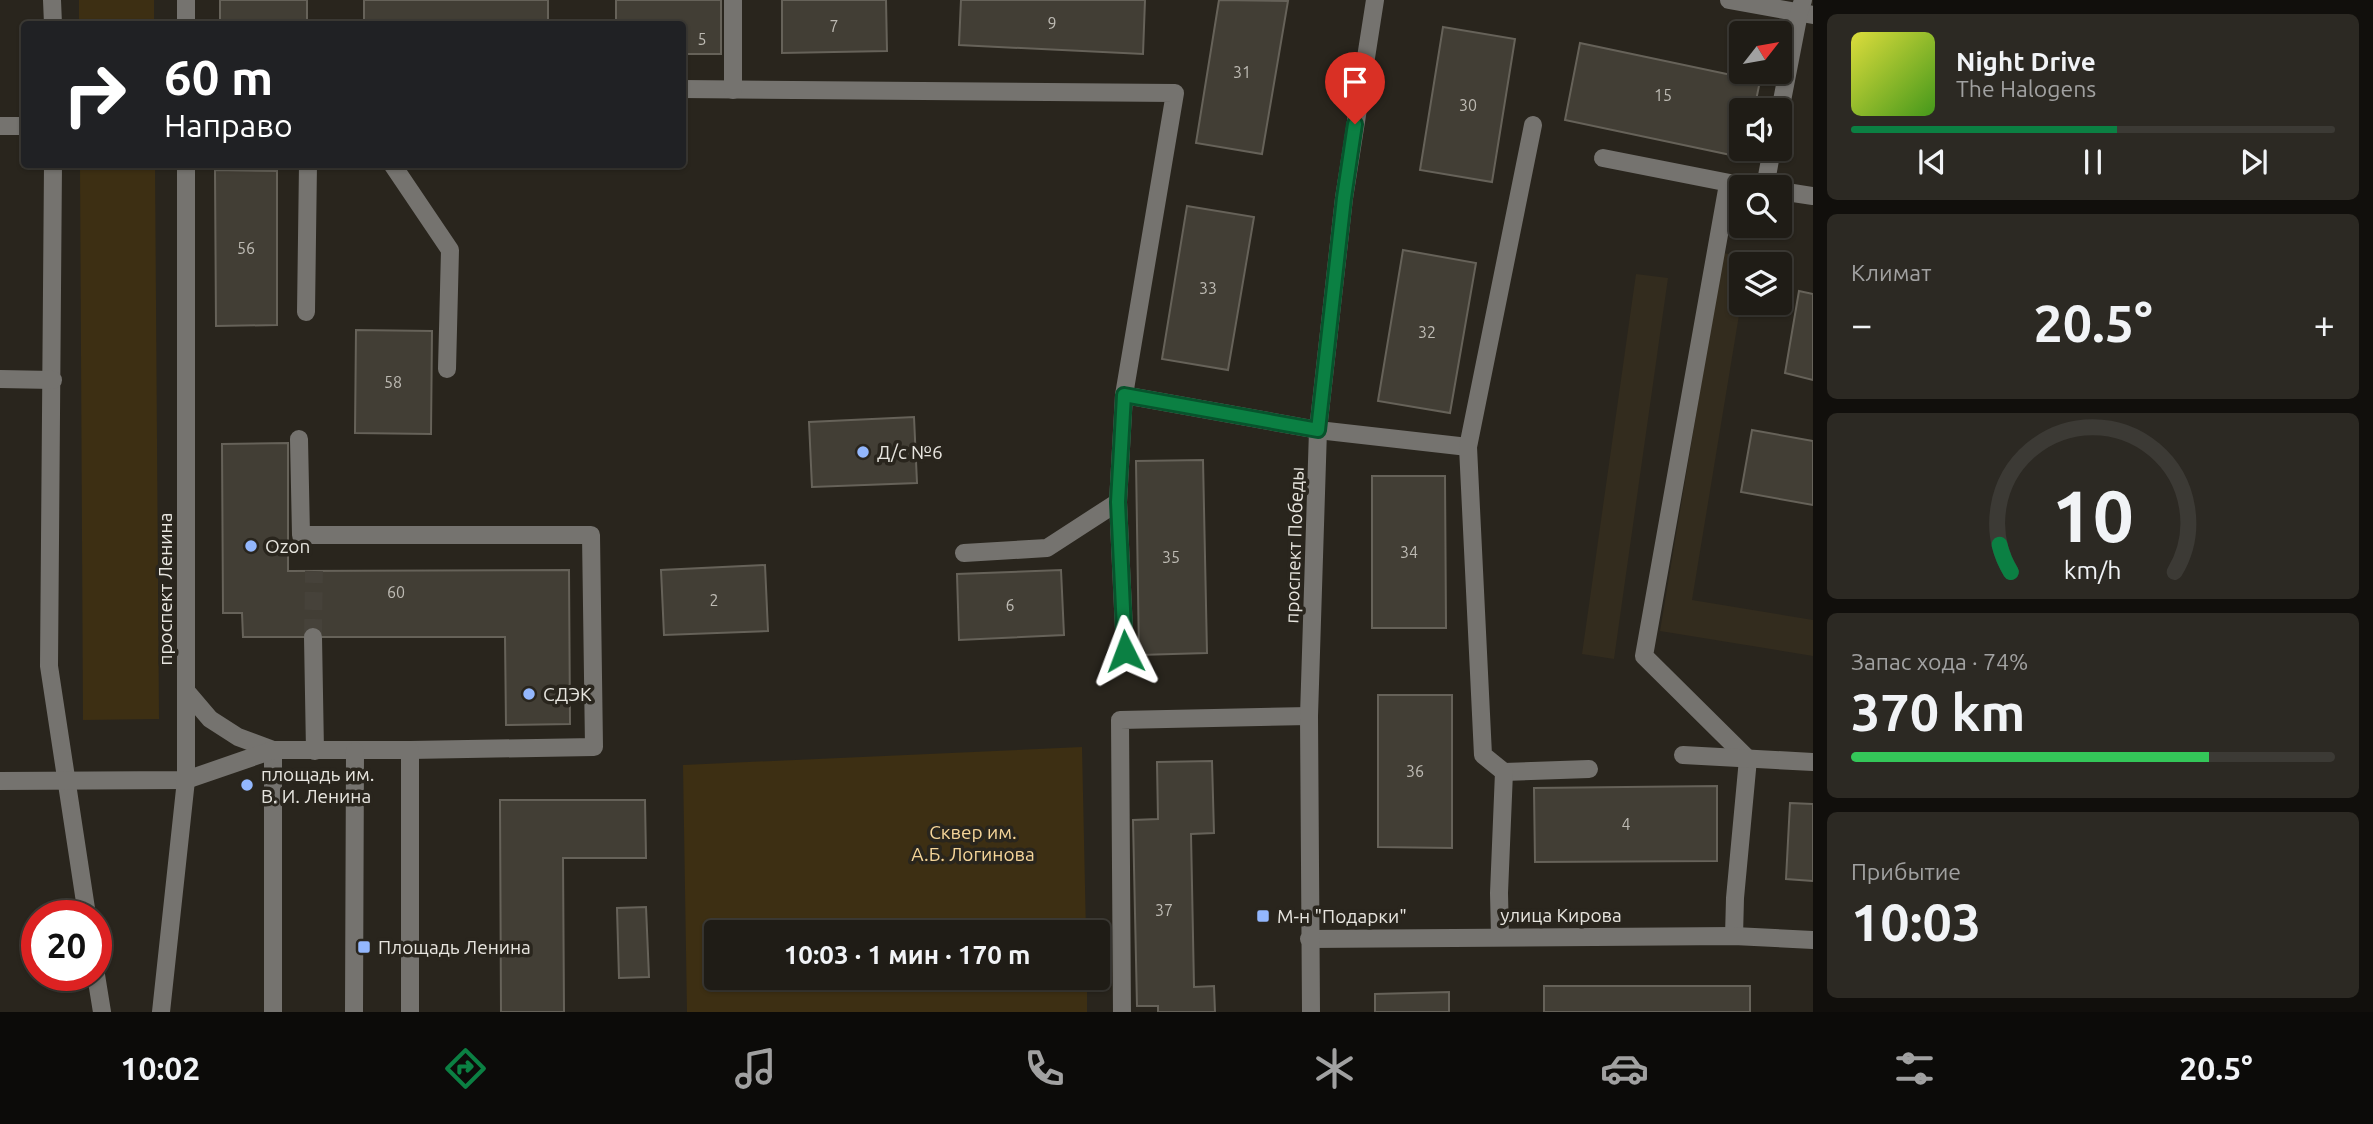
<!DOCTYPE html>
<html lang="ru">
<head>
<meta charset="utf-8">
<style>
	:root { --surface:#1f1c16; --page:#2c2923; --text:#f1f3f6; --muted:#a1a1a1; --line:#3c3a35; --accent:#0b8043 }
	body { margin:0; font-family:Ubuntu,sans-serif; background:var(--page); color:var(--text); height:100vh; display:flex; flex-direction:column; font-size:26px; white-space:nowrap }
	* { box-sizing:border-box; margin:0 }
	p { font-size:23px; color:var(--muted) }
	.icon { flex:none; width:38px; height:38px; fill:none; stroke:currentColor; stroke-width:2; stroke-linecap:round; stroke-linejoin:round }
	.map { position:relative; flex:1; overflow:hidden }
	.panel { display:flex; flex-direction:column; gap:14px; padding:14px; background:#110f0c; width:560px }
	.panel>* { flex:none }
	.hud { position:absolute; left:21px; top:21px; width:665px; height:147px; border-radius:7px; box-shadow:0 2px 5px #0004,0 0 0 2px var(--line); background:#202124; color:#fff; overflow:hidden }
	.needle { width:46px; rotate:59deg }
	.tools { position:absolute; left:1729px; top:21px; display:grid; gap:14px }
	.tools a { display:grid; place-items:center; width:63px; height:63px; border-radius:7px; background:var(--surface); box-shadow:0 2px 5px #0004,0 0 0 2px var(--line); font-size:35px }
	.speed { position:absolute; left:21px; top:900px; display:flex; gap:14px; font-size:35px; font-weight:700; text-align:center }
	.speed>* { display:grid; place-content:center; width:91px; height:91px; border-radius:50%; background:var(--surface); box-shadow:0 2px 5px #0004,0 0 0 2px var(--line); line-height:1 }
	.speed .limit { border:10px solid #d22; background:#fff; color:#111 }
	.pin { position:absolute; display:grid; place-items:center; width:60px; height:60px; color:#fff; margin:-72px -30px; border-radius:50% 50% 50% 0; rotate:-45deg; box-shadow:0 0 7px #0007 }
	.pin .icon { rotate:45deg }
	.me { position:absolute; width:77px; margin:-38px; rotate:357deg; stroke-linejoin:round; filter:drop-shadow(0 0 5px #0008) }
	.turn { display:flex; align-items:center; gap:24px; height:147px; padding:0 28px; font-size:32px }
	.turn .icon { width:91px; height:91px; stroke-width:2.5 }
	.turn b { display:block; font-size:49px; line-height:60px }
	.big { font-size:52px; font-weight:700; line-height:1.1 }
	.panel .card { flex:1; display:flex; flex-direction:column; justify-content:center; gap:10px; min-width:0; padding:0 24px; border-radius:10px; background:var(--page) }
	.panel .dial { align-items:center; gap:0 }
	.dial svg { height:182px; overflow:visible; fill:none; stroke:var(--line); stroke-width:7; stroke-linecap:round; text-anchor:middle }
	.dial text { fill:var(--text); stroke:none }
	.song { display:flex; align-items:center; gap:21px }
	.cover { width:84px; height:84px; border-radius:10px; background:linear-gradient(135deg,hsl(60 70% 55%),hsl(100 70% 35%)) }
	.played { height:7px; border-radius:4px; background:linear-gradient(90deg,var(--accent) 55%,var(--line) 55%) }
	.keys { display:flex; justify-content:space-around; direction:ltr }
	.heat { display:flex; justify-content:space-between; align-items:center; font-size:38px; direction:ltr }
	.charge { height:10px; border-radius:5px; background:linear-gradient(90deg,#34c759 74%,var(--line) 0) }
	.trip { position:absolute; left:704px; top:920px; width:406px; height:70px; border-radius:7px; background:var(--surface); box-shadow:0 2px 5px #0004,0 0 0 2px var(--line); font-weight:700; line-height:70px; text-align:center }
	.dock { display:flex; height:112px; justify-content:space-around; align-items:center; background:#0c0b09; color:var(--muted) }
	.dock .icon { width:49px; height:49px }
	.dock .on { color:var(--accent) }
	.dock b { font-size:32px; color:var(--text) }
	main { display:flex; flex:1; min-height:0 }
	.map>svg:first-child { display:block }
</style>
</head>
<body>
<main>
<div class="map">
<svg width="1813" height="1012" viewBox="0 0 1813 1012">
	<rect width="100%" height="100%" fill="#29251d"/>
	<g fill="#332c1e">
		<polygon points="1723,253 1749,257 1748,264 1741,264 1741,303 1692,600 1813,620 1813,656 1660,631"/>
		<polygon points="1636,274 1668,278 1614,659 1582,654"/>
	</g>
	<g fill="#3d2f13">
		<rect x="79" y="0" width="75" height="24"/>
		<polygon points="80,165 155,165 159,719 83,720"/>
		<polygon points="1082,747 1086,933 716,933 716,978 1087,978 1087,1012 687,1012 683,765"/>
	</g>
	<g fill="#423e35" stroke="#666259" stroke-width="2">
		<rect x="220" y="0" width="87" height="24"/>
		<rect x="364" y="0" width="184" height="24"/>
		<polygon points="616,0 721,0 721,54 682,54 682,24 616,24"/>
		<polygon points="782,0 886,0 887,51 782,53"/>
		<polygon points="961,0 1145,0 1143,54 959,45"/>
		<polygon points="1219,0 1288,1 1262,154 1196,143"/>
		<polygon points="1443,27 1515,39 1492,182 1420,170"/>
		<polygon points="1580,43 1760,81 1754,110 1741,110 1741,149 1746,149 1745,158 1565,120"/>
		<polygon points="215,170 277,171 277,325 216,326"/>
		<polygon points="1187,206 1254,217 1228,370 1162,359"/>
		<polygon points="1403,250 1476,263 1450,413 1378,401"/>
		<polygon points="1799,291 1813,294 1813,380 1785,373"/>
		<polygon points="356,330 432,331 431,434 355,433"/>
		<polygon points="914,417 917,483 812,487 809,422"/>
		<polygon points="1752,430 1813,441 1813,505 1741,492"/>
		<polygon points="288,443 288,571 569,570 570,724 506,725 505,637 243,637 242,613 223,613 222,444"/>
		<polygon points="1203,460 1207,653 1139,655 1136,461"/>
		<polygon points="1372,476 1445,476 1446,628 1372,628"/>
		<polygon points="765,565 768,631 664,635 661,570"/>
		<polygon points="1061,570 1064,635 959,640 957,574"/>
		<polygon points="1378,695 1452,695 1452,848 1378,847"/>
		<polygon points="1212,761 1214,833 1191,834 1194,987 1214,986 1215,1012 1158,1012 1158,1006 1137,1006 1133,820 1158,819 1157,762"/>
		<polygon points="1717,786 1717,861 1535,862 1534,788"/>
		<polygon points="500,800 645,800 646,858 563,858 564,1012 501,1012"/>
		<polygon points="1790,803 1813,804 1813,881 1786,879"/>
		<polygon points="646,907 649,977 619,978 617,908"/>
		<rect x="1544" y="986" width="206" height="26"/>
		<polygon points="1449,992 1449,1012 1375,1012 1375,994"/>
	</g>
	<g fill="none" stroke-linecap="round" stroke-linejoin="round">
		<polyline stroke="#46423a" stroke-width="18" stroke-dasharray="18 9" stroke-linecap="butt" points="313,637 314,571"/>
		<g stroke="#75736f" stroke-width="18">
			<polyline points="52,0 53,24"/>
			<polyline points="186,0 186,24"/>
			<polyline points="1729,0 1813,15"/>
			<polyline points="682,89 1175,93 1124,395 1118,502 1125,651"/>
			<polyline points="733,90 733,0"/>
			<polyline points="1780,111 1799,13 1803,0"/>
			<polyline points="0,126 24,126"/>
			<polyline points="1603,158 1750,187"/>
			<polyline points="53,164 49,666 87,915"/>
			<polyline points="392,164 450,250 447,369"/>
			<polyline points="1728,184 1644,656 1748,759 1735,898 1734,936"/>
			<polyline points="1765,187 1772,149"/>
			<polyline points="1780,191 1813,196"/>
			<polyline points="306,312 308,164"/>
			<polyline points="0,379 53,380"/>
			<polyline points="1124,395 1318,430 1468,447"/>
			<polyline points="299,439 301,535 591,535 594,747 410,750"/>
			<polyline points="964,553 1047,548 1118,502"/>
			<polyline points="313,637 315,751"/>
			<polyline points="187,692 210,719 238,737 273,750"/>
			<polyline points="273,750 273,1012"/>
			<polyline points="1683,755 1813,762"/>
			<polyline points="1504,772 1589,769"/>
			<polyline points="0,781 186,780 273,750 410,750 410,1012"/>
			<polyline points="1500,936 1499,893 1504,772 1483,755 1468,447 1533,125"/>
			<polyline points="1309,939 1734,936 1813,940"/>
			<polyline points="96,975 102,1012"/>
			<polyline points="161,1012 186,780 186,164"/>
			<polyline points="354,1012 355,751"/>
			<polyline points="1122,1012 1120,720 1309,716"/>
			<polyline points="1311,1012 1309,716 1318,430 1344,198 1375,0"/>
		</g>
	</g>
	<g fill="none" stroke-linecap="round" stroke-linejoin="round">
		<defs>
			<polyline id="route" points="1125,651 1118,502 1124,395 1318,430 1344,198 1355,124"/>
		</defs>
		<use href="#route" stroke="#07532c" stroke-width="18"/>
		<use href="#route" stroke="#0b8043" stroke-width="12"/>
	</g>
	<g fill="#93b7fd" stroke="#29251d" stroke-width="2.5">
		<circle cx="863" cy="452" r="7"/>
		<circle cx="251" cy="546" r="7"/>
		<circle cx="529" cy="694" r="7"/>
		<circle cx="247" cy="785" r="7"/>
		<rect x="1256" y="909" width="14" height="14" rx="3.5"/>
		<rect x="357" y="940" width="14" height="14" rx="3.5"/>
	</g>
	<g text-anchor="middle" stroke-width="7" stroke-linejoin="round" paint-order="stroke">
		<g font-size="16" fill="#bebbb4">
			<text x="1052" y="29">9</text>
			<text x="834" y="32">7</text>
			<text x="702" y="45">5</text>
			<text x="1242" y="78">31</text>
			<text x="1663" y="101">15</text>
			<text x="1468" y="111">30</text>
			<text x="246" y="254">56</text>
			<text x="1208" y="294">33</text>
			<text x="1427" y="338">32</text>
			<text x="393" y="388">58</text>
			<text x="1409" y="558">34</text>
			<text x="1171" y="563">35</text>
			<text x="396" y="598">60</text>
			<text x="714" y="606">2</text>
			<text x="1010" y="611">6</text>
			<text x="1415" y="777">36</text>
			<text x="1626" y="830">4</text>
			<text x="1164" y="916">37</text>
		</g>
		<g font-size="19" fill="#e7e5df" stroke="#29251d" text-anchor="start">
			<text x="877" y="459">Д/с №6</text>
			<text x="265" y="553">Ozon</text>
			<text x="543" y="701">СДЭК</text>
			<text x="261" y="781">площадь им.<tspan x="261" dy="22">В. И. Ленина</tspan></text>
			<text x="1277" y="923">М-н "Подарки"</text>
			<text x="378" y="954">Площадь Ленина</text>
		</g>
		<g font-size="19" fill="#e7e5df" stroke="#29251d">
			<text transform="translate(1294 545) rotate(-88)" y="7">проспект Победы</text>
			<text transform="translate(165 589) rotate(-90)" y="7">проспект Ленина</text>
			<text x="1561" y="922">улица Кирова</text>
		</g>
		<g font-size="19" fill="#f5d599" stroke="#29251d">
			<text x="973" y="839">Сквер им.<tspan x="973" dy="22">А.Б. Логинова</tspan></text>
		</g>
	</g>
</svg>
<div class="tools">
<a><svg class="needle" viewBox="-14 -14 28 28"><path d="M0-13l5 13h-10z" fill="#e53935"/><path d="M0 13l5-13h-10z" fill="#a1a1a1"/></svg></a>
<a><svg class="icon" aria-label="sound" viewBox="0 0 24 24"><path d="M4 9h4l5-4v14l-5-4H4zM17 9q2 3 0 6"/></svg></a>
<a><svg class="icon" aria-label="search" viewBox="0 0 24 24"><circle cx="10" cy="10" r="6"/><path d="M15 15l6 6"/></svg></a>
<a><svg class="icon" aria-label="layers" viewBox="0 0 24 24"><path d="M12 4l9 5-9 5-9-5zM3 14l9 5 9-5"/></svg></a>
</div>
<div class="speed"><div class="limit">20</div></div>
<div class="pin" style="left:1355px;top:124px;background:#d93025"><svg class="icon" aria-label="arrive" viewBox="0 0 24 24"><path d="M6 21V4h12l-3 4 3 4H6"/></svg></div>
<svg class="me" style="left:1125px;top:651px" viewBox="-20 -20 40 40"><path d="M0-17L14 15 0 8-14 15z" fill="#0b8043" stroke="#fff" stroke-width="4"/></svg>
<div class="trip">10:03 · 1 мин · 170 m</div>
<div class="hud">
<div class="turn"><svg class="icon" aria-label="right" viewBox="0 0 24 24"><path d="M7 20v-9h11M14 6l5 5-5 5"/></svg><div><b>60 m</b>Направо</div></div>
</div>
</div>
<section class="panel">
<div class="card">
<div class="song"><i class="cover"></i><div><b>Night Drive</b><p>The Halogens</p></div></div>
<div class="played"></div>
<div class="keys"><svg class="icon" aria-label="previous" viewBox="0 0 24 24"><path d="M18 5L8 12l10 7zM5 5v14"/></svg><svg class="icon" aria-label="pause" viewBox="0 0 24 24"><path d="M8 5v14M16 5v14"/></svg><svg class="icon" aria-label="next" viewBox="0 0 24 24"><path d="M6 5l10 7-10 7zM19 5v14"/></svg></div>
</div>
<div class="card"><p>Климат</p>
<div class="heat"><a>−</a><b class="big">20.5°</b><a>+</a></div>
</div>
<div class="card dial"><svg viewBox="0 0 100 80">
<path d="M14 69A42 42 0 1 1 86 69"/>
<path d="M14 69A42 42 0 0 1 9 57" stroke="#0b8043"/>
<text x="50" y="56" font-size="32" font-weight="700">10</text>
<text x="50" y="72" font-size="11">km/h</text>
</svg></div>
<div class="card"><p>Запас хода · 74%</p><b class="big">370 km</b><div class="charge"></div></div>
<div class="card"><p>Прибытие</p><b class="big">10:03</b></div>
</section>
</main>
<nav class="dock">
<b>10:02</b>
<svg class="icon on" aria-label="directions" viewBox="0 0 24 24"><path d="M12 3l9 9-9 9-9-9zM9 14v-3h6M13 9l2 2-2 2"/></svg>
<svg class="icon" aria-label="music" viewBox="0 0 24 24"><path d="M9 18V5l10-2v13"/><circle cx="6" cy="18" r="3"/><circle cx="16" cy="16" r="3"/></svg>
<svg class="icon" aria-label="phone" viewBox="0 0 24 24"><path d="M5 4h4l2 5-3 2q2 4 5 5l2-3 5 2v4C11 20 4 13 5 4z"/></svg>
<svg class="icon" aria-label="climate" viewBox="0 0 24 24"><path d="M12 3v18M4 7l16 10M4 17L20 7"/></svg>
<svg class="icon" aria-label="car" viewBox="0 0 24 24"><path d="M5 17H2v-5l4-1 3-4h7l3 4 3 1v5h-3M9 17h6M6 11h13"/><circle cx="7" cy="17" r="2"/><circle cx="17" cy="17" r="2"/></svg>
<svg class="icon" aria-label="filters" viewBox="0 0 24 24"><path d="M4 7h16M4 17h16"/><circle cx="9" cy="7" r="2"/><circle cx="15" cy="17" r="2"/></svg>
<b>20.5°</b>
</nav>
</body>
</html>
